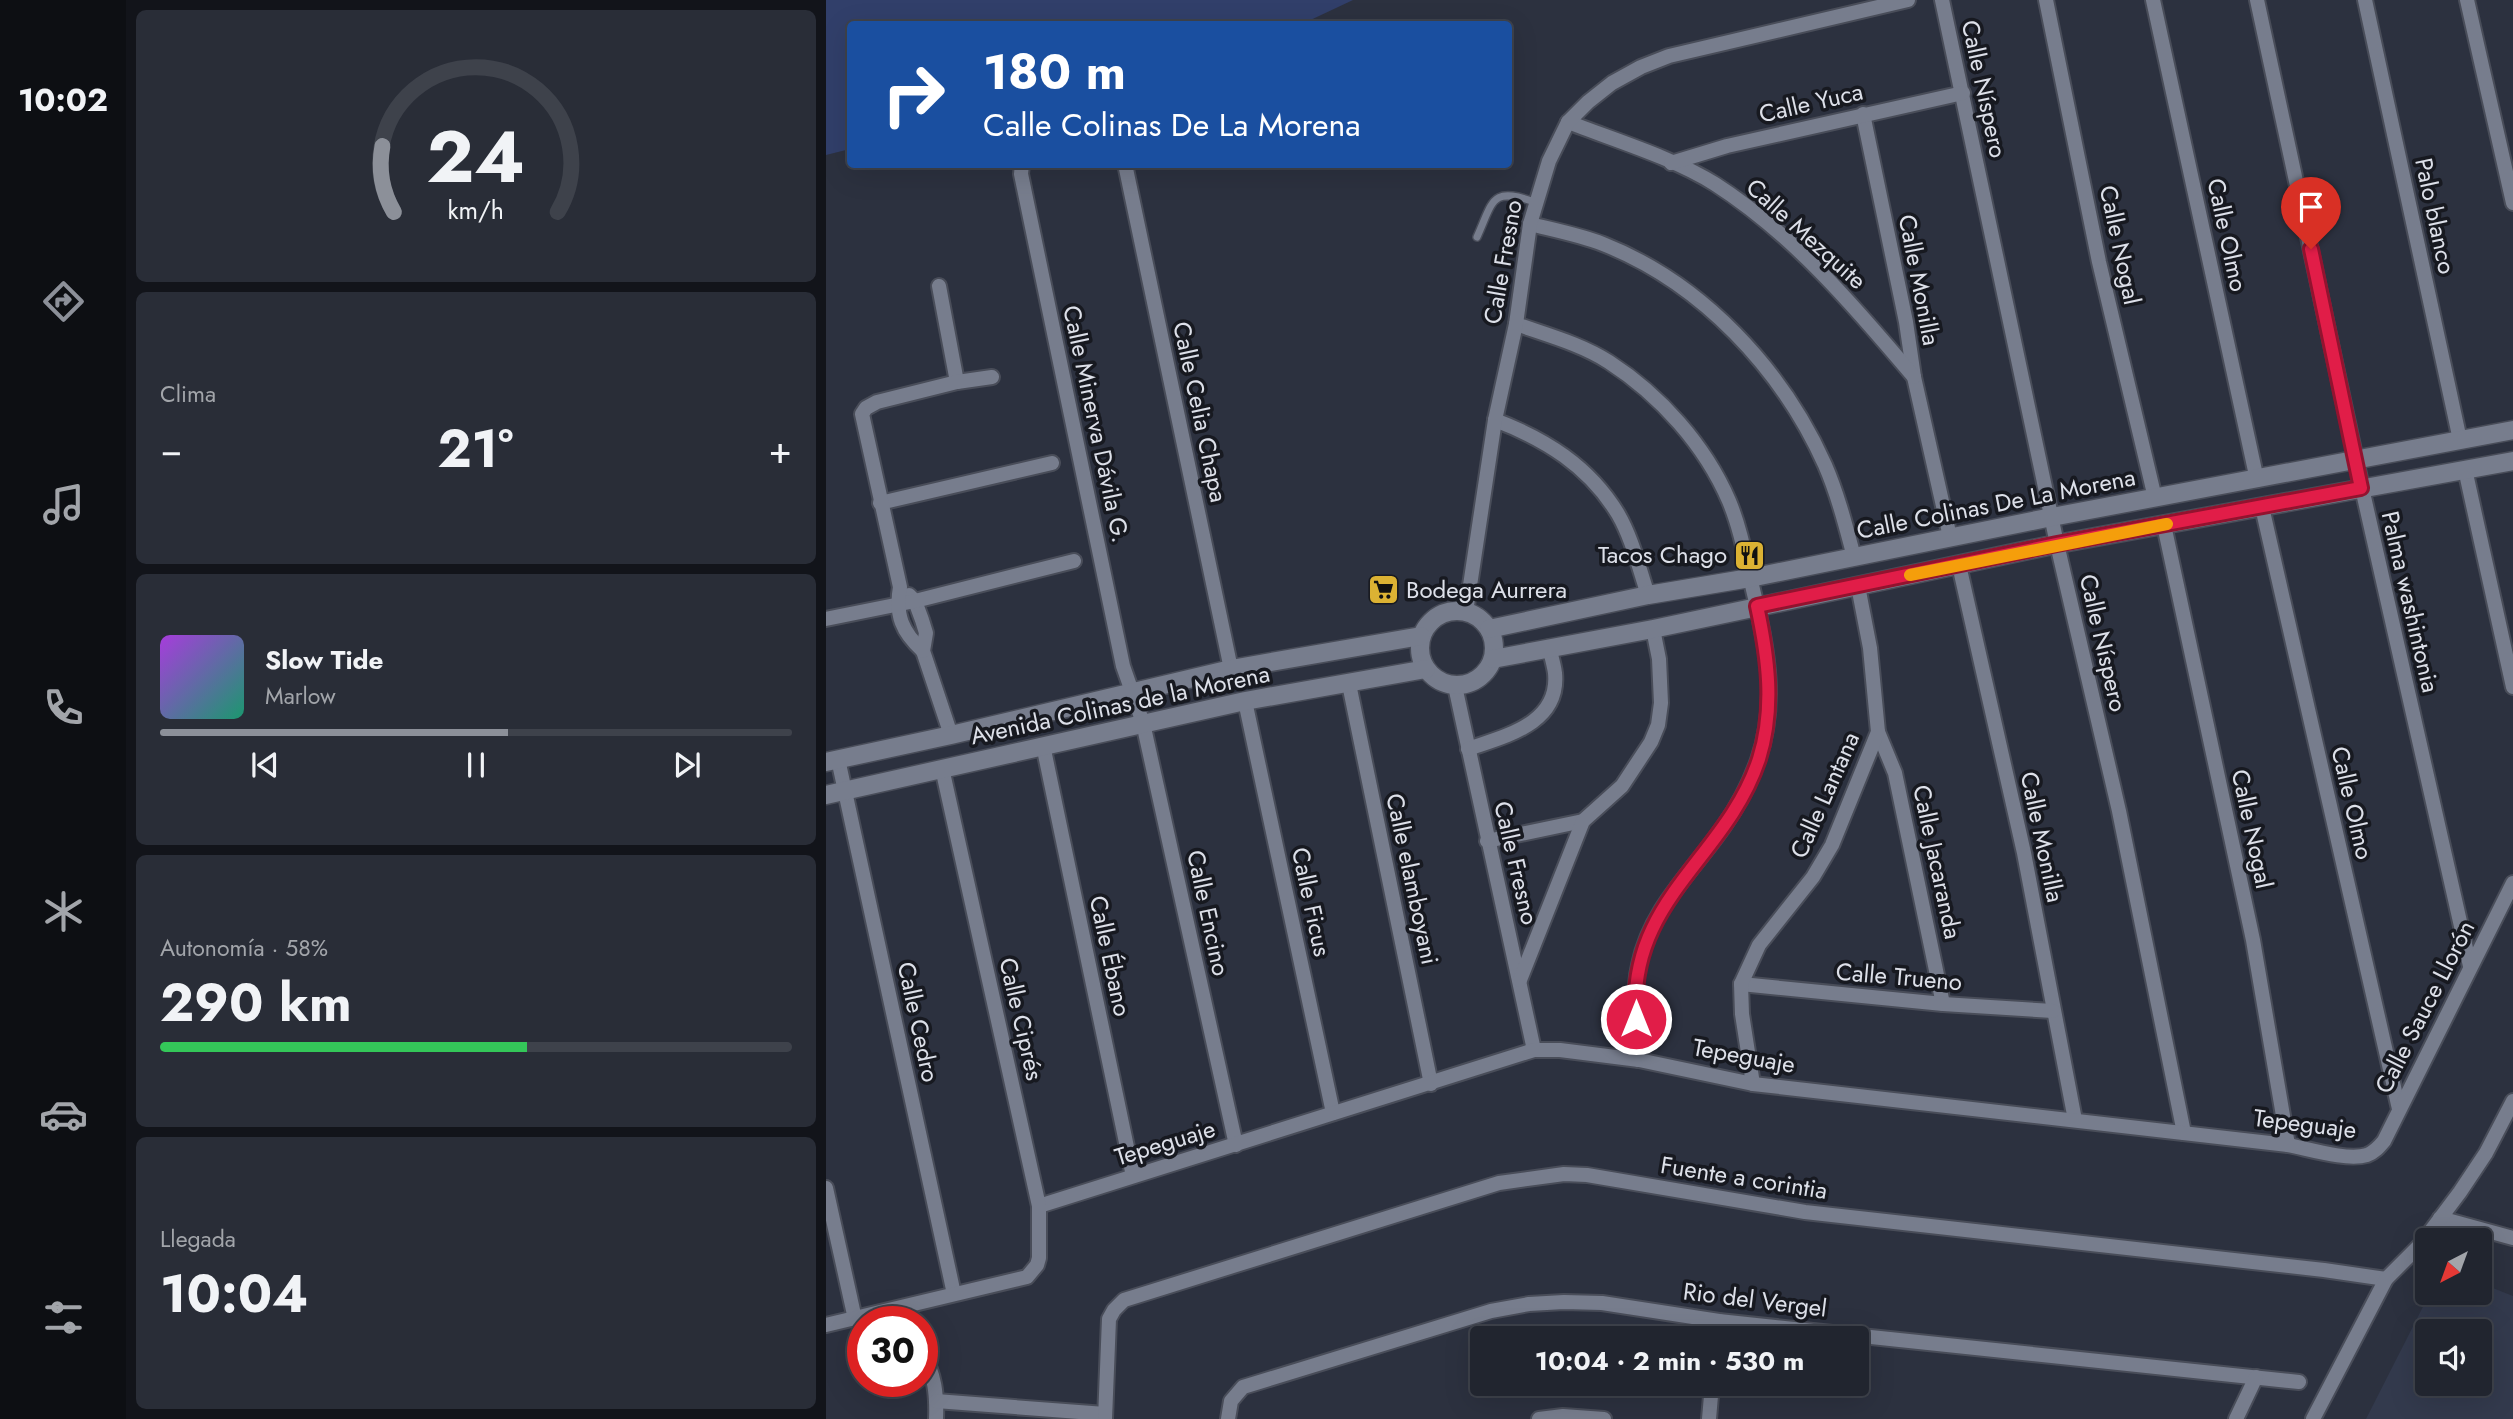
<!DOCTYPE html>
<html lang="es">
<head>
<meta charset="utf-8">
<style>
	:root { --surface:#21252f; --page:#292d37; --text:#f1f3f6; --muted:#a2a5aa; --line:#3e424b; --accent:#8c9099 }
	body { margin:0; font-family:Jost,sans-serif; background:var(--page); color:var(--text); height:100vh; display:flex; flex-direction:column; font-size:26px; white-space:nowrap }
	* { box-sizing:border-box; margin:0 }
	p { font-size:23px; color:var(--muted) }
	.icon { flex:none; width:38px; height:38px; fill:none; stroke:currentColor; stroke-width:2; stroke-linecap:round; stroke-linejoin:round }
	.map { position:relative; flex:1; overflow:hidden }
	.panel { display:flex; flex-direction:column; gap:10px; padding:10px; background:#12141a; width:700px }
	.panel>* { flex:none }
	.banner { position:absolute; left:21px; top:21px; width:665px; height:147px; border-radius:7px; box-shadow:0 7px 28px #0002,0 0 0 2px var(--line); background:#1a4fa0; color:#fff; overflow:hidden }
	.needle { width:46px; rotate:221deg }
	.controls { position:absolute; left:1589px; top:1228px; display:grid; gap:14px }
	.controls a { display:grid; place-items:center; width:77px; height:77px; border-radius:7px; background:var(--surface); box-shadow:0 7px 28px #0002,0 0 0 2px var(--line); font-size:35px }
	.speed { position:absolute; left:21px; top:1306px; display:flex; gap:14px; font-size:35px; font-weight:700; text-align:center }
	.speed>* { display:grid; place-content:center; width:91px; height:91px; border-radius:50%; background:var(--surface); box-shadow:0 7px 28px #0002,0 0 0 2px var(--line); line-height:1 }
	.speed .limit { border:10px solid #d22; background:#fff; color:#111 }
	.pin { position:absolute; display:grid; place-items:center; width:60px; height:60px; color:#fff; margin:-72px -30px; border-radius:50% 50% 50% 0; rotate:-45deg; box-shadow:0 0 7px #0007 }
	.pin .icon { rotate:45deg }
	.me { position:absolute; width:77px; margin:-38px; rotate:0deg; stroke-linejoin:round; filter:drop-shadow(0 0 5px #0008) }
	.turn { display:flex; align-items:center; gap:24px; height:147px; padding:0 21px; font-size:32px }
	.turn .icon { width:91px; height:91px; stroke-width:2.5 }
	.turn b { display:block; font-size:49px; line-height:60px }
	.big { font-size:52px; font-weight:700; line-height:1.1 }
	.panel .tile { flex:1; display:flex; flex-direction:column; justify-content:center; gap:10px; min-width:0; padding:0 24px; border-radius:10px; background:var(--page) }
	.panel .dial { align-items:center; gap:0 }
	.dial svg { height:182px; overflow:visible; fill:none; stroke:var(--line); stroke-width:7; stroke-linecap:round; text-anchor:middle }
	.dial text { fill:var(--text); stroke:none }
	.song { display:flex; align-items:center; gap:21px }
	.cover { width:84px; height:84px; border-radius:10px; background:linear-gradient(135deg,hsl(280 70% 55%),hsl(160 70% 35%)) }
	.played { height:7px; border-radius:4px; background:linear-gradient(90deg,var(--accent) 55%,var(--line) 55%) }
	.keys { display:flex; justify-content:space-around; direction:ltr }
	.heat { display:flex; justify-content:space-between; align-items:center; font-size:38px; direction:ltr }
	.charge { height:10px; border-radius:5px; background:linear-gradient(90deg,#34c759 58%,var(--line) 0) }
	.trip { position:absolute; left:644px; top:1326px; width:399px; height:70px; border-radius:7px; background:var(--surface); box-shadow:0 7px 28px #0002,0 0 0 2px var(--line); font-weight:700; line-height:70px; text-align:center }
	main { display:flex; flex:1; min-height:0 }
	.dock { display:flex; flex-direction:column; width:126px; justify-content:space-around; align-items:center; background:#0d0f13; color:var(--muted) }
	.dock .icon { width:49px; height:49px }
	.dock .current { color:var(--accent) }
	.dock b { font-size:32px; color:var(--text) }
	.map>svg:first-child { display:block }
</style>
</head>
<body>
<main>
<nav class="dock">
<b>10:02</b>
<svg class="icon current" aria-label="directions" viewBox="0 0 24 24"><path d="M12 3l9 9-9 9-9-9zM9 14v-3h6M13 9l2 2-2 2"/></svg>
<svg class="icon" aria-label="music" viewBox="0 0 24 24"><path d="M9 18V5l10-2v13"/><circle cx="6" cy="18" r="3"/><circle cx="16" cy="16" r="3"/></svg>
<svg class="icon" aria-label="phone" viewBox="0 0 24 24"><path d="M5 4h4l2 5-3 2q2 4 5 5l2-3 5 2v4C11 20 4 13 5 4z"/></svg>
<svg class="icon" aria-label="climate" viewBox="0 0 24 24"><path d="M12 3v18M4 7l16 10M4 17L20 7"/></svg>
<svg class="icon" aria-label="car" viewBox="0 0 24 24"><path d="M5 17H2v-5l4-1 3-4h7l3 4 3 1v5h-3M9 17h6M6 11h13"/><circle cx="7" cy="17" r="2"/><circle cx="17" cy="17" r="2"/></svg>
<svg class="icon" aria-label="filters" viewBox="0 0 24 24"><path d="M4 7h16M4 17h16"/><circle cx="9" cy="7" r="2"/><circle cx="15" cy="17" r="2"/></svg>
</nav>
<section class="panel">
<div class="tile dial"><svg viewBox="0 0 100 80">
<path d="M14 69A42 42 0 1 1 86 69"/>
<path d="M14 69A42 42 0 0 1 9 40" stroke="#8c9099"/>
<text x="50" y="56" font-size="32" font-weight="700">24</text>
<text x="50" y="72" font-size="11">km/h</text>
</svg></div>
<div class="tile"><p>Clima</p>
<div class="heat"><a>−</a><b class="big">21°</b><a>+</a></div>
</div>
<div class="tile">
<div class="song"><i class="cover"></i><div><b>Slow Tide</b><p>Marlow</p></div></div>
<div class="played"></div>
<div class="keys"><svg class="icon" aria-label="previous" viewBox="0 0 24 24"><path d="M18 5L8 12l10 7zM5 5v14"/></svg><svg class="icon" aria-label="pause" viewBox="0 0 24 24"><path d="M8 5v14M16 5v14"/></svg><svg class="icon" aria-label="next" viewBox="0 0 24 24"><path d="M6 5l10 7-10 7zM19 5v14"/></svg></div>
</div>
<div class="tile"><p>Autonomía · 58%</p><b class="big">290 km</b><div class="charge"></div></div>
<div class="tile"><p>Llegada</p><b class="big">10:04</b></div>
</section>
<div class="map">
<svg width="1687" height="1419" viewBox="0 0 1687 1419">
	<rect width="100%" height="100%" fill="#2c313f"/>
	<path fill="#333a4d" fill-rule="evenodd" d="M1654 1283 1687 1296V1419H1540L1604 1293H1654ZM1601 1332H1654V1384H1601Z"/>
	<polygon fill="#313f6a" points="0,0 527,0 476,24 24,24 24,149 0,155"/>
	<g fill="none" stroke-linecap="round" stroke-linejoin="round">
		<defs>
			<path id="service" d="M651 237C668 199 665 187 709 202"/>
			<g id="minor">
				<polyline points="1116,0 1231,544 1293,811 1358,1133"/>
				<polyline points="1220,0 1273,262 1329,498"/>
				<polyline points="1327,0 1431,480"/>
				<polyline points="1431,0 1536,488 1644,966"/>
				<polyline points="1539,0 1634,440"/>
				<polyline points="1641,0 1687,203"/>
				<polyline points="1037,114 1080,322 1088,377 1124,537"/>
				<path d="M742 122C788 140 848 158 889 184 967 234 1029 307 1088 377"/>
				<polyline points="845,163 901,146 1137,93"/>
				<polyline points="196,164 195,174 297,666 317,723 410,1145"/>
				<polyline points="299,164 405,669"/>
				<path d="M704 224C728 230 754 235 777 244 876 283 956 369 999 465 1012 495 1020 527 1028 557"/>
				<polyline points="113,286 131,382"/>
				<path d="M690 324C721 335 755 344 783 362 834 395 879 445 903 501 916 532 921 566 929 598 942 651 951 707 932 760 924 783 912 806 898 826 867 871 824 909 813 965 806 997 810 1028 813 1060"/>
				<path d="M669 420C719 439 763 466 792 514 806 538 813 568 822 595"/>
				<polyline points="1639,469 1687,687"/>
				<polyline points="54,503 226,463"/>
				<polyline points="1436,507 1573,1109"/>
				<polyline points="1338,525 1427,940 1462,1145"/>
				<polyline points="1133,565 1198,853 1249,1120"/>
				<polyline points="83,595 89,601 96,620 100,633 97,651 125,735"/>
				<polyline points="640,612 669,420 690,324 704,224 723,161 742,122 762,102 786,83 815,67 843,56 1082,0"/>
				<polyline points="0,619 89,601 248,561"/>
				<path d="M97 651C76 632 69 615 74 587L36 414 40 408 51 402 131 382 166 377"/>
				<polyline points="523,684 605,1084"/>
				<polyline points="629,686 708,1050"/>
				<polyline points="419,701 507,1113"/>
				<polyline points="1052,732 1069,773 1117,1004"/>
				<polyline points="217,745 307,1176"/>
				<path d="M642 749C679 736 734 724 729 673 728 665 725 655 723 647"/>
				<polyline points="12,759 128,1294"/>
				<polyline points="661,841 757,821"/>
				<polyline points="694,980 757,821 796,786 825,742 832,725 835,703 833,659 827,629"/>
				<polyline points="915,984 1117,1004 1227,1011"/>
				<polyline points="927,1084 916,1014 915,984 933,945 987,877 1006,845 1052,732 1044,648 1032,586"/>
				<polyline points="0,1188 29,1319"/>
				<path d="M213 1206 708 1050H734L813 1060 927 1084 1462 1145C1483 1149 1521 1161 1541 1155 1549 1152 1553 1147 1558 1141L1687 883"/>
				<polyline points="1614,1218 1687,1238"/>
				<polyline points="0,1325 201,1277 211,1265 213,1258 213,1206 116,768"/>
				<polyline points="891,1339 893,1321"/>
				<path d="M96 1353C109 1374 111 1395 110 1419"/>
				<polyline points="110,1401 279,1414"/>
				<polyline points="279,1419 283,1319 288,1310 298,1300 673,1183 738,1174 761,1175 979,1212 1498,1270 1560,1279"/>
				<polyline points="402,1419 405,1401 417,1387 665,1311 703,1304 738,1302 776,1303 893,1321 1473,1382"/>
				<polyline points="713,1419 737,1416 778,1419"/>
				<polyline points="883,1419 886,1384"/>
				<polyline points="1410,1419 1430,1377"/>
				<polyline points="1487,1419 1560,1279 1595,1244 1634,1192 1660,1153 1687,1101"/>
			</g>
			<g id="tertiary">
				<circle cx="631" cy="648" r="37"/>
				<polyline points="663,629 822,595 924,578 1226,517 1687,430"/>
				<polyline points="667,659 827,629 1231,544 1687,461"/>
				<polyline points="0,762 125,735 405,669 595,636"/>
				<polyline points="0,795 419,701 600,669"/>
			</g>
		</defs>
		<use href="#service" stroke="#494d59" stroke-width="10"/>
		<use href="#minor" stroke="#494d59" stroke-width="18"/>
		<use href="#tertiary" stroke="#494d59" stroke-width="21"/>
		<use href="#service" stroke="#777d8d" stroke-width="7"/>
		<use href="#minor" stroke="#777d8d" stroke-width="14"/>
		<use href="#tertiary" stroke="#777d8d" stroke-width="18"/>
	</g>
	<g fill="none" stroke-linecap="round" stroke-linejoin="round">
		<defs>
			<path id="route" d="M810 1019C801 899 900 859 933 759 949 708 942 657 931 606L1231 544 1535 488 1485 249"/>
		</defs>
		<use href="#route" stroke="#92132f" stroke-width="18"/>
		<use href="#route" stroke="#e11d48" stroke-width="12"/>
		<polyline stroke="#f59e0b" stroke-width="12" points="1084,575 1341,524"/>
	</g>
	<defs>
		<symbol id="restaurant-square" viewBox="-11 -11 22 22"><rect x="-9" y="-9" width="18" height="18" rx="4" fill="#dcb233" stroke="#171920"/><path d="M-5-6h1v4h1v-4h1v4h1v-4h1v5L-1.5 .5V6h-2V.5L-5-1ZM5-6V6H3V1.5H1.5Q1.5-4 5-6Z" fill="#111"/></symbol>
		<symbol id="supermarket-square" viewBox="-11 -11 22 22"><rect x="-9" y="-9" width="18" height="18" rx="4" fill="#dcb233" stroke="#171920"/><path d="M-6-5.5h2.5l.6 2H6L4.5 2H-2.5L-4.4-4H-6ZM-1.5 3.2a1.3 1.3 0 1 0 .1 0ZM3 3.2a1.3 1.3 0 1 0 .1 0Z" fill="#111"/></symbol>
	</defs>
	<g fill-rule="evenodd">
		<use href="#restaurant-square" x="906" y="538" width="35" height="35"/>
		<use href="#supermarket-square" x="540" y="572" width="35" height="35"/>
	</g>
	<g text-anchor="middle" stroke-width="7" stroke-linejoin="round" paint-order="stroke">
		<g font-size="24" fill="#dde0e9" stroke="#171920">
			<text transform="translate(1158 89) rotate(78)" y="8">Calle Níspero</text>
			<text transform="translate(985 103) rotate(-13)" y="8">Calle Yuca</text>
			<text transform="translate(1609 216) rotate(78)" y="8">Palo blanco</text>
			<text transform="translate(980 234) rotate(42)" y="8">Calle Mezquite</text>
			<text transform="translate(1401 235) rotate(78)" y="8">Calle Olmo</text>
			<text transform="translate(1294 245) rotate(78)" y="8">Calle Nogal</text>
			<text transform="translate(677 262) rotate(-80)" y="8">Calle Fresno</text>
			<text transform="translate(1093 280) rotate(79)" y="8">Calle Monilla</text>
			<text transform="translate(374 412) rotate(78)" y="8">Calle Celia Chapa</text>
			<text transform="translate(270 424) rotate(78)" y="8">Calle Minerva Dávila G.</text>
			<text transform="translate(1170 504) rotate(-11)" y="8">Calle Colinas De La Morena</text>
			<text transform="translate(1584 602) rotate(77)" y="8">Palma washintonia</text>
			<text transform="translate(1277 643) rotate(77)" y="8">Calle Níspero</text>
			<text transform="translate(294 705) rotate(-12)" y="8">Avenida Colinas de la Morena</text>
			<text transform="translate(999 795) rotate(-66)" y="8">Calle Lantana</text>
			<text transform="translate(1526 803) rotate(77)" y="8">Calle Olmo</text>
			<text transform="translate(1426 829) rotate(78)" y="8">Calle Nogal</text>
			<text transform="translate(1216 837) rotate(78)" y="8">Calle Monilla</text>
			<text transform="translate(1111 862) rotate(78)" y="8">Calle Jacaranda</text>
			<text transform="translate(690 863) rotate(77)" y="8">Calle Fresno</text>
			<text transform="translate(586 879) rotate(78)" y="8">Calle elamboyani</text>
			<text transform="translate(485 902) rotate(78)" y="8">Calle Ficus</text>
			<text transform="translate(382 913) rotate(78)" y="8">Calle Encino</text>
			<text transform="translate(284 956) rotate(78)" y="8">Calle Ébano</text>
			<text transform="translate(1073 977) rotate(5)" y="8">Calle Trueno</text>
			<text transform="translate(1599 1007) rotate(-63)" y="8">Calle Sauce Llorón</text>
			<text transform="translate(195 1019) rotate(77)" y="8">Calle Ciprés</text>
			<text transform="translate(92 1022) rotate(78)" y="8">Calle Cedro</text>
			<text transform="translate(918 1056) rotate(10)" y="8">Tepeguaje</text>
			<text transform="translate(1479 1124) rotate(7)" y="8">Tepeguaje</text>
			<text transform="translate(339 1143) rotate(-17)" y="8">Tepeguaje</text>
			<text transform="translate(918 1178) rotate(9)" y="8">Fuente a corintia</text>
			<text transform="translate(929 1300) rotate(7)" y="8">Rio del Vergel</text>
		</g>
		<g font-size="24" fill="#dde0e9" stroke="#171920" text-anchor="end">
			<text x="901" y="563">Tacos Chago</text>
			<text x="580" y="598" text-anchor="start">Bodega Aurrera</text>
		</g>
	</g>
</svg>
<div class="controls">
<a><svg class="needle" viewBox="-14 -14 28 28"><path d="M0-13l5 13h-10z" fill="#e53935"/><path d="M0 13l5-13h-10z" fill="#a2a5aa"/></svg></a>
<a><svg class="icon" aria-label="sound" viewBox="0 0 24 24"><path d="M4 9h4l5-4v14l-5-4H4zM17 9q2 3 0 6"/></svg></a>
</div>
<div class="speed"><div class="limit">30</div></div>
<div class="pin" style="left:1485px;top:249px;background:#d93025"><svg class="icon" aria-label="arrive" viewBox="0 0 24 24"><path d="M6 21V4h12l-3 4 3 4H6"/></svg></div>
<svg class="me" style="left:810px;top:1019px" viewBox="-20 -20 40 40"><circle r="17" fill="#e11d48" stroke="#fff" stroke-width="3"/><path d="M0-11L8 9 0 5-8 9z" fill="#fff"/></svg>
<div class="trip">10:04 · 2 min · 530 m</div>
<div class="banner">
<div class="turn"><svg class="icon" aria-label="right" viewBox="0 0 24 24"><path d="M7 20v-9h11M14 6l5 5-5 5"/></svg><div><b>180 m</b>Calle Colinas De La Morena</div></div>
</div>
</div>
</main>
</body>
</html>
